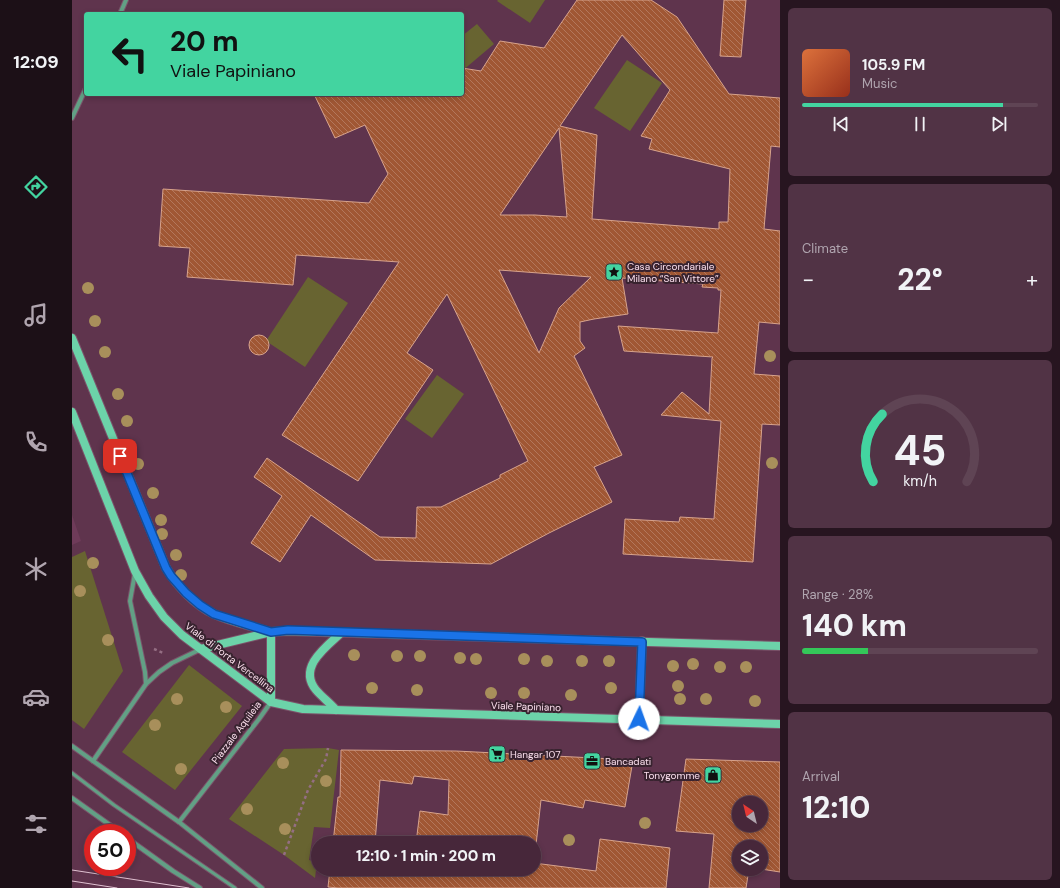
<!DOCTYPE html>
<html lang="en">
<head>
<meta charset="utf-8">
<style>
	:root { --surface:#47273a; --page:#513345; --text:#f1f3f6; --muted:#b0a5af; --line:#5f4454; --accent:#43d4a0 }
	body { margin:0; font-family:"DM Sans",sans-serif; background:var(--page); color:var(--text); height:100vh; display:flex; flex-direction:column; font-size:15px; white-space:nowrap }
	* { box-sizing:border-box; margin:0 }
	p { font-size:13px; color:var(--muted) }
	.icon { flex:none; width:22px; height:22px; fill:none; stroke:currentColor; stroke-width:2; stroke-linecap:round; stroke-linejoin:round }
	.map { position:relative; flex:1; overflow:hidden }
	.details { display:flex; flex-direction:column; gap:8px; padding:8px; background:#271520; width:280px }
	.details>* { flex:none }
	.hud { position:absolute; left:12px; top:12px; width:380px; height:84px; border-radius:4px; box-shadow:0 2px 6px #0003,0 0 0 1px var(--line); background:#43d4a0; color:#111; overflow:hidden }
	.needle { width:26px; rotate:325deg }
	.controls { position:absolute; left:660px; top:796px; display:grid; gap:8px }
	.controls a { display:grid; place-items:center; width:36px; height:36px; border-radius:50%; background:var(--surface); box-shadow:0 2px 6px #0003,0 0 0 1px var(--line); font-size:20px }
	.speed { position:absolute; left:12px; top:824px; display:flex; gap:8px; font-size:20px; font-weight:700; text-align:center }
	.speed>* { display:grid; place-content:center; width:52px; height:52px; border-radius:50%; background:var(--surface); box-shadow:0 2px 6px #0003,0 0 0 1px var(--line); line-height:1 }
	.speed .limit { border:6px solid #d22; background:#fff; color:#111 }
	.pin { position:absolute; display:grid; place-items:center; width:34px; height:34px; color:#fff; margin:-17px; border-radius:8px; box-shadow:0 2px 6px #0006 }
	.me { position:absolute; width:44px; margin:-22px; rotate:3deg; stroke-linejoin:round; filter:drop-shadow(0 0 3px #0008) }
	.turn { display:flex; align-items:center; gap:14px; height:84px; padding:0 20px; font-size:18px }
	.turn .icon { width:52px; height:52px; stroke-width:2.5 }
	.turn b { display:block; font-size:28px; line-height:34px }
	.big { font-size:30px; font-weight:800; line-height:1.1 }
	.details .tile { flex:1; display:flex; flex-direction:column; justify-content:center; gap:6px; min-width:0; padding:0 14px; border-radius:6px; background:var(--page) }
	.details .dial { align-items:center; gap:0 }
	.dial svg { height:104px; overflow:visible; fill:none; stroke:var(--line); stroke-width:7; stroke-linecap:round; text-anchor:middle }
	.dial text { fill:var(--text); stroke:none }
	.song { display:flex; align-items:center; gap:12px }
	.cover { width:48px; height:48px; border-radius:6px; background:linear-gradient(135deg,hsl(20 70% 55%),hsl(10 70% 35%)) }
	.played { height:4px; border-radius:2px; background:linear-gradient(90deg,var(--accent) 85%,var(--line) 85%) }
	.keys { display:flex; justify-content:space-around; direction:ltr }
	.heat { display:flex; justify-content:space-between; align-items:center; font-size:22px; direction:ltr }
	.charge { height:6px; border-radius:3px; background:linear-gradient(90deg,#34c759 28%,var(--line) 0) }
	.trip { position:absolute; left:239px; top:836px; width:230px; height:40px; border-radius:20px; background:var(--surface); box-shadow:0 2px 6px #0003,0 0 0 1px var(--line); font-weight:800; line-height:40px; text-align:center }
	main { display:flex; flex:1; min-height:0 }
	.dock { display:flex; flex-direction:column; width:72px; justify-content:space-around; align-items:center; background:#1c1017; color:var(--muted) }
	.dock .icon { width:28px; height:28px }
	.dock .active { color:var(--accent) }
	.dock b { font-size:18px; color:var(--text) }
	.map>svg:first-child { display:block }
</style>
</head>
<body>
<main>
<nav class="dock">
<b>12:09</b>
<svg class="icon active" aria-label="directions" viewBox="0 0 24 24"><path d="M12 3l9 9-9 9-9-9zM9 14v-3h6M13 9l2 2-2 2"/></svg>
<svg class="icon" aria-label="music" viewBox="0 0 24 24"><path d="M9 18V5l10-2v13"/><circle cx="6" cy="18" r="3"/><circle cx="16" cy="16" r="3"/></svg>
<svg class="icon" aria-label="phone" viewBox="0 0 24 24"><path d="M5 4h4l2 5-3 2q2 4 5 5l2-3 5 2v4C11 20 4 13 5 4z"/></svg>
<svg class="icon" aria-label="climate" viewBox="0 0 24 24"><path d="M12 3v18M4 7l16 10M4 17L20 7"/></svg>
<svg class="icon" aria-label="car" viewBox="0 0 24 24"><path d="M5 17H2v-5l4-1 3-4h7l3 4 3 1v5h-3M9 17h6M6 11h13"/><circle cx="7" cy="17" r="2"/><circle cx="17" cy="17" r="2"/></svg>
<svg class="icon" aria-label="filters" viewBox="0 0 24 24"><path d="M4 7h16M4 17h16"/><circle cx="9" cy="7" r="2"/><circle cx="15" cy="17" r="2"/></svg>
</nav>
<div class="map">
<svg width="708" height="888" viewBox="0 0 708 888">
	<defs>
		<pattern id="building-back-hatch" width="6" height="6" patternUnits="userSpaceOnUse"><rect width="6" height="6" fill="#a05734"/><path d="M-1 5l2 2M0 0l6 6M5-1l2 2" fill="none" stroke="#b3775c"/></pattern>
	</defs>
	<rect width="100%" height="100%" fill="#5f344d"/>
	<polygon fill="#6e3b59" points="0,515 9,541 0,545"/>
	<g fill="#686431">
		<polygon points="426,0 473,0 458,23 425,1"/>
		<polygon points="405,24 422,44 390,71 390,36"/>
		<polygon points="555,60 590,83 558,131 522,108"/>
		<polygon points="236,277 276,303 233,367 194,341"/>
		<polygon points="365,375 392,394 360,438 333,419"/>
		<polygon points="13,551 51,671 12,729 0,720 0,557"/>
		<polygon points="117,665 170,706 103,790 50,752"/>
		<polygon points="256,748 267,750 258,828 242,827 237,860 245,862 243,878 212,855 157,819 212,749"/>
	</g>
	<g fill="url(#building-back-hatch)" stroke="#d8a38c" fill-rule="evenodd">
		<path d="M505 0H579L605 17 657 94 708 98V147L699 146 692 229 708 231V324L687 322 682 374 708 376V425L690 424 681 562 551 554 553 519 607 522 608 517 642 519 649 421 589 415 610 392 637 414 640 358 641 357 552 351 546 326 646 333 649 290H646V288L630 287 631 284 550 278 556 314 522 319 508 322V341L513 348 502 356 550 455 522 467 540 502 477 533 419 564 303 560 239 515 208 562 179 543 210 496 182 477 195 458 308 537 344 538 345 507H369L428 478V475L456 461 375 294 335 353 361 370 286 481 210 435 327 262 224 255 221 285 115 277 118 248 87 246 91 189 297 203 316 174 293 125 263 138 242 94H390V68L409 71 428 41 472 48ZM550 35 598 90 569 136 580 139 577 149 658 169 656 222H647V229L520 219 525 135 488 126ZM487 128 495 217 463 215H428ZM427 270 519 277 487 308 467 353Z"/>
		<polygon points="652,0 674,0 669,57 648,56"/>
		<circle cx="187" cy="345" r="10"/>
		<polygon points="269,750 384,751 561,760 553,807 513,800 511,808 469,800 462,863 524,871 528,839 598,848 594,888 266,888 256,887 258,869 462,869 462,843 344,843 348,811 376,815 377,780 342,776 340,784 308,780 303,843 261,843 266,797 268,797"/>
		<path d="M614 759 708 762V872L689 869V847H667V869H677L674 888H637L642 834 604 831ZM667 803H689V825H667Z"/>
	</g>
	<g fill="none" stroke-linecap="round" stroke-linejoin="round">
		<defs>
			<polyline id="lane" points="0,773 42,805 163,888"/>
			<g id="street">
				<polyline points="48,14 54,0"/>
				<polyline points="0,118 14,88"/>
				<polyline points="63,573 58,601 73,672 74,684"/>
				<polyline points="0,746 107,822 190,888"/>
				<polyline points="21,761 74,684 87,672 100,663 129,649"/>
				<polyline points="0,798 49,833"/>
				<polyline points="107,822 187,719 199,702"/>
				<polyline points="55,838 101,871 128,888"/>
			</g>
			<g id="secondary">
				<path d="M0 338 94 568C105 586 123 605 142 614 160 622 180 626 198 632"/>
				<polyline points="0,412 63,571 77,596 92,617 110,635 199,702 231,709 708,724"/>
				<polyline points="199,632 199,702"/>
				<polyline points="129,649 199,632 215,631 708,646"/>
				<path d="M264 710C258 703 250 697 244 690 225 667 255 646 270 632"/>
				<polyline points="567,719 570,641"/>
			</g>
		</defs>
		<use href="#lane" stroke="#7b536a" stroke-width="5"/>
		<use href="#street" stroke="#7b536a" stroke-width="6"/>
		<use href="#secondary" stroke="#7b536a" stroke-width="10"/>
		<g stroke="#946e83" stroke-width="2.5" stroke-dasharray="3 3" stroke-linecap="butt">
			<polyline points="82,649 91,653"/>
			<polyline points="212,855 236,790 254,759 256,748"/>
		</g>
		<use href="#lane" stroke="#62a085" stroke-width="3"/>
		<use href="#street" stroke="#62a085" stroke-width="4"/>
		<use href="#secondary" stroke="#6cd3a9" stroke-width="8"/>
		<g stroke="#e1c2d2" stroke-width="1">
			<polyline points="0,870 117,888"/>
			<polyline points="0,881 45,888"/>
		</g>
	</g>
	<g fill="#a88f5b">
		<circle cx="16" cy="288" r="6"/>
		<circle cx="23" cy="321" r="6"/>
		<circle cx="33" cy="352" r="6"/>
		<circle cx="698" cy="356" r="6"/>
		<circle cx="46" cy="394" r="6"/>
		<circle cx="55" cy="421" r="6"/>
		<circle cx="700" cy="463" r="6"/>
		<circle cx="66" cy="464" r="6"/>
		<circle cx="81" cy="493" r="6"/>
		<circle cx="89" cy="520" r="6"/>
		<circle cx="90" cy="534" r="6"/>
		<circle cx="104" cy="555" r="6"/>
		<circle cx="21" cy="563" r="6"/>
		<circle cx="109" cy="575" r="6"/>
		<circle cx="8" cy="591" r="6"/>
		<circle cx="36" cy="640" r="6"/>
		<circle cx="282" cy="655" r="6"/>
		<circle cx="325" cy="656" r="6"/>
		<circle cx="348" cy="656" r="6"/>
		<circle cx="388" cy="658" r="6"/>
		<circle cx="404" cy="659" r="6"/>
		<circle cx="452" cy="659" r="6"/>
		<circle cx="475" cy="661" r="6"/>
		<circle cx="510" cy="661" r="6"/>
		<circle cx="537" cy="661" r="6"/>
		<circle cx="621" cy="664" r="6"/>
		<circle cx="601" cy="666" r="6"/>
		<circle cx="648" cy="667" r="6"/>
		<circle cx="674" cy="667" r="6"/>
		<circle cx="606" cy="686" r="6"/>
		<circle cx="300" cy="688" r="6"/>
		<circle cx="539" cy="688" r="6"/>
		<circle cx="345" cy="690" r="6"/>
		<circle cx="419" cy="693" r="6"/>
		<circle cx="452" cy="693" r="6"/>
		<circle cx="499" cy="695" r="6"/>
		<circle cx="105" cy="699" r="6"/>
		<circle cx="608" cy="699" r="6"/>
		<circle cx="634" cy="699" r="6"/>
		<circle cx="683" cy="701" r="6"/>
		<circle cx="154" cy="707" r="6"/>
		<circle cx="83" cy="725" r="6"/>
		<circle cx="211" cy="763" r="6"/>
		<circle cx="109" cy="769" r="6"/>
		<circle cx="254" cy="781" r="6"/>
		<circle cx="175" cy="809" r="6"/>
		<circle cx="573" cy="823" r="6"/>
		<circle cx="213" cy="829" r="6"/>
		<circle cx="497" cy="840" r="6"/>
	</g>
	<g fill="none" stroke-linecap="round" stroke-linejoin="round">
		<defs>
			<polyline id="route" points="48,456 94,568 99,576 114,593 128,605 142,614 199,632 216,630 570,642 567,719"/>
		</defs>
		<use href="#route" stroke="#114b97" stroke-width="10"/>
		<use href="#route" stroke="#1a73e8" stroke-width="7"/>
	</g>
	<defs>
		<symbol id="sight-square" viewBox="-11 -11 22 22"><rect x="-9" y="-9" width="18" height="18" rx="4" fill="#43d4a0" stroke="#38232f"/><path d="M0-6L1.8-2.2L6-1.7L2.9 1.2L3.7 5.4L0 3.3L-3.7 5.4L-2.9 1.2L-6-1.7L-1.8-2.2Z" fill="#111"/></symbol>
		<symbol id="supermarket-square" viewBox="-11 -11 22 22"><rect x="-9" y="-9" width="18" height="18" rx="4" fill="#43d4a0" stroke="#38232f"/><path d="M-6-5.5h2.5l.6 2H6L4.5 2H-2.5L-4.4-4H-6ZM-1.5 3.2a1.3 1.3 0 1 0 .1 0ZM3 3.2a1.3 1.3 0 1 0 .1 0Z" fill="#111"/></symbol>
		<symbol id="office-square" viewBox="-11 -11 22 22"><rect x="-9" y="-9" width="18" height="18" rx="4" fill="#43d4a0" stroke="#38232f"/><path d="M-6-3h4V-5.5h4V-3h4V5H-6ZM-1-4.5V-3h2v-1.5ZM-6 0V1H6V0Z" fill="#111"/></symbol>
		<symbol id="shop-square" viewBox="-11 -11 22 22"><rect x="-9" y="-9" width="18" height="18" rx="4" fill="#43d4a0" stroke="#38232f"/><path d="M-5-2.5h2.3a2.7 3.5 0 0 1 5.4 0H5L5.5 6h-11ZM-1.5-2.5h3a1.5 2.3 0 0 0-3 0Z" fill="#111"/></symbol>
	</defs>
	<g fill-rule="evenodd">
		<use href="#sight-square" x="532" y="262" width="20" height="20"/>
		<use href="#supermarket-square" x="415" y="744" width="20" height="20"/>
		<use href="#office-square" x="510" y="751" width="20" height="20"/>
		<use href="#shop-square" x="631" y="765" width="20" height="20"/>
	</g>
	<g text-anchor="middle" stroke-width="4" stroke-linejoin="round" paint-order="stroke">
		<g font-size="10" fill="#fbdfed" stroke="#38232f" text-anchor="start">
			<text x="555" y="270">Casa Circondariale<tspan x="555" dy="12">Milano “San Vittore”</tspan></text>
			<text x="438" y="758">Hangar 107</text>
			<text x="533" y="765">Bancadati</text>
			<text x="628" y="779" text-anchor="end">Tonygomme</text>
		</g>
		<g font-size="10" fill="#fbdfed" stroke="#38232f">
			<text transform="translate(158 657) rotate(37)" y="4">Viale di Porta Vercellina</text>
			<text transform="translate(454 706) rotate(2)" y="4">Viale Papiniano</text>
			<text transform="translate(164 732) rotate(-53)" y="4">Piazzale Aquileia</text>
		</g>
	</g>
</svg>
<div class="controls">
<a><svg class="needle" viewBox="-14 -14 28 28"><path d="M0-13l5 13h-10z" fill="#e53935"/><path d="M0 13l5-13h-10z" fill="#b0a5af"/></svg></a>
<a><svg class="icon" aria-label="layers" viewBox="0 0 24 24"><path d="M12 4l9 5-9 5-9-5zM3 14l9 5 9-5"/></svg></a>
</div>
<div class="speed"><div class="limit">50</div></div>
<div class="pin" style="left:48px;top:456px;background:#d93025"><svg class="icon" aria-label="arrive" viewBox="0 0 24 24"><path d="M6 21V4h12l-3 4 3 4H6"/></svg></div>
<svg class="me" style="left:567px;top:719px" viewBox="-20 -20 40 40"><circle r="19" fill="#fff"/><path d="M0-13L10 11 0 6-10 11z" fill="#1a73e8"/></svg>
<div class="trip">12:10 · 1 min · 200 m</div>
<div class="hud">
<div class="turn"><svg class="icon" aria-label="left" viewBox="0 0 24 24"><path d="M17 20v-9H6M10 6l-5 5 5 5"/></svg><div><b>20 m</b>Viale Papiniano</div></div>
</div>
</div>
<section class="details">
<div class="tile">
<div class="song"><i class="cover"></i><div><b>105.9 FM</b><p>Music</p></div></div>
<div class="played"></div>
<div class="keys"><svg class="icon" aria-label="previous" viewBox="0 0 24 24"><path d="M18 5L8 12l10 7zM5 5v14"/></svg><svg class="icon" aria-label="pause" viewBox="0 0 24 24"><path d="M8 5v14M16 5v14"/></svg><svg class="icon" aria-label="next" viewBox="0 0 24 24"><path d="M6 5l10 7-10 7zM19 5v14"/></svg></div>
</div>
<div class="tile"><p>Climate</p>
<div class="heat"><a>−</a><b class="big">22°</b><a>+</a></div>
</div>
<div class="tile dial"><svg viewBox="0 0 100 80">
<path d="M14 69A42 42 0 1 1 86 69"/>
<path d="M14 69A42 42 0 0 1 21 17" stroke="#43d4a0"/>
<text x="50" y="56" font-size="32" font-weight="700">45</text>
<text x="50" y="72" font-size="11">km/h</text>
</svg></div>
<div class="tile"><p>Range · 28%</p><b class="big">140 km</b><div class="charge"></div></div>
<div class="tile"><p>Arrival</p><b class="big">12:10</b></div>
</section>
</main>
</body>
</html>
